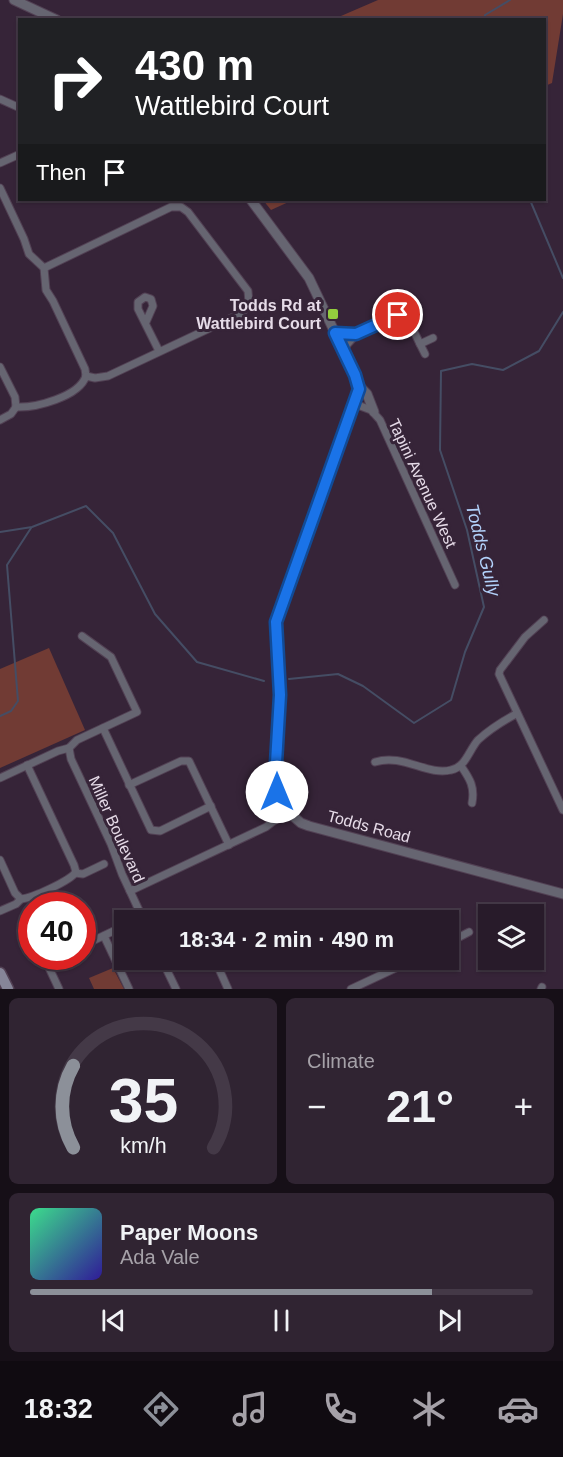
<!DOCTYPE html>
<html lang="en">
<head>
<meta charset="utf-8">
<style>
	:root { --surface:#281b2a; --page:#302432; --text:#f1f3f6; --muted:#a5a1a8; --line:#443947; --accent:#8c9099 }
	body { margin:0; font-family:Arial,sans-serif; background:var(--page); color:var(--text); height:100vh; display:flex; flex-direction:column; font-size:22px; white-space:nowrap }
	* { box-sizing:border-box; margin:0 }
	p { font-size:20px; color:var(--muted) }
	.icon { flex:none; width:33px; height:33px; fill:none; stroke:currentColor; stroke-width:2; stroke-linecap:round; stroke-linejoin:round }
	.map { position:relative; height:989px; overflow:hidden }
	.panel { display:flex; flex-direction:column; gap:9px; padding:9px; background:#160f17; flex:1 }
	.panel>* { flex:none }
	.guide { position:absolute; left:18px; top:18px; width:528px; height:183px; border-radius:0px; box-shadow:0 2px 4px #0004,0 0 0 2px var(--line); background:#202124; color:#fff; overflow:hidden }
	.fabs { position:absolute; left:478px; top:904px; display:grid; gap:12px }
	.fabs a { display:grid; place-items:center; width:66px; height:66px; border-radius:0px; background:var(--surface); box-shadow:0 2px 4px #0004,0 0 0 2px var(--line); font-size:30px }
	.speed { position:absolute; left:18px; top:892px; display:flex; gap:12px; font-size:30px; font-weight:700; text-align:center }
	.speed>* { display:grid; place-content:center; width:78px; height:78px; border-radius:50%; background:var(--surface); box-shadow:0 2px 4px #0004,0 0 0 2px var(--line); line-height:1 }
	.speed .limit { border:9px solid #d22; background:#fff; color:#111 }
	.pin { position:absolute; display:grid; place-items:center; width:51px; height:51px; color:#fff; margin:-26px; border:3px solid #fff; border-radius:50%; box-shadow:0 2px 6px #0007 }
	.me { position:absolute; width:66px; margin:-33px; rotate:0deg; stroke-linejoin:round; filter:drop-shadow(0 0 4px #0008) }
	.turn { display:flex; align-items:center; gap:21px; height:126px; padding:0 18px; font-size:27px }
	.turn .icon { width:78px; height:78px; stroke-width:2.5 }
	.turn b { display:block; font-size:42px; line-height:51px }
	.then { display:flex; align-items:center; height:57px; padding:0 18px; background:#0003; gap:12px; font-size:22px }
	.big { font-size:45px; font-weight:700; line-height:1.1 }
	.panel .card { flex:1; display:flex; flex-direction:column; justify-content:center; gap:9px; min-width:0; padding:0 21px; border-radius:9px; background:var(--page) }
	.panel .dial { align-items:center; gap:0 }
	.dial svg { height:156px; overflow:visible; fill:none; stroke:var(--line); stroke-width:7; stroke-linecap:round; text-anchor:middle }
	.dial text { fill:var(--text); stroke:none }
	.song { display:flex; align-items:center; gap:18px }
	.cover { width:72px; height:72px; border-radius:9px; background:linear-gradient(135deg,hsl(150 70% 55%),hsl(250 70% 35%)) }
	.played { height:6px; border-radius:3px; background:linear-gradient(90deg,var(--accent) 80%,var(--line) 80%) }
	.keys { display:flex; justify-content:space-around; direction:ltr }
	.heat { display:flex; justify-content:space-between; align-items:center; font-size:33px; direction:ltr }
	.panel .tiles { flex:1; display:grid; gap:9px; grid-template-columns:1fr 1fr }
	.card:last-child { grid-column:span 2 }
	.trip { position:absolute; left:114px; top:910px; width:345px; height:60px; border-radius:0px; background:var(--surface); box-shadow:0 2px 4px #0004,0 0 0 2px var(--line); font-weight:700; line-height:60px; text-align:center }
	.tabs { display:flex; height:96px; justify-content:space-around; align-items:center; background:#100b11; color:var(--muted) }
	.tabs .icon { width:42px; height:42px }
	.tabs .current { color:var(--accent) }
	.tabs b { font-size:27px; color:var(--text) }
	.map>svg:first-child { display:block }
</style>
</head>
<body>
<div class="map">
<svg width="563" height="989" viewBox="0 0 563 989">
	<rect width="100%" height="100%" fill="#362438"/>
	<g fill="#713b34">
		<polygon points="378,0 563,0 563,14 552,83 545,86 544,20 334,19"/>
		<polygon points="263,200 293,200 271,210"/>
		<polygon points="49,648 85,730 0,768 0,669"/>
		<polygon points="113,968 124,989 94,989 89,978"/>
	</g>
	<g fill="none" stroke-linecap="round" stroke-linejoin="round">
		<g stroke="#454d64" stroke-width="2">
			<polyline points="485,20 485,15 510,0"/>
			<polyline points="530,200 563,278"/>
			<polyline points="0,532 32,527 86,506 113,533 155,614 197,662 264,681"/>
			<polyline points="289,679 338,674 363,686 414,723 451,700 465,652 484,607 467,530 440,450 441,371 472,364 503,370 539,351 563,312"/>
			<polyline points="0,716 11,711 18,701 7,565 31,528"/>
		</g>
		<defs>
			<g id="minor">
				<polyline points="0,99 20,108"/>
				<polyline points="0,163 20,154"/>
				<polyline points="0,188 24,239 29,254 44,268 46,290 53,301 85,369 86,376"/>
				<polyline points="44,268 171,207 181,207 188,212 248,291 249,303 242,313 108,376 95,378 86,376"/>
				<polyline points="146,322 153,306 151,299 145,297 138,302 138,309 159,351"/>
				<polyline points="335,333 356,334"/>
				<path d="M344 350C352 333 379 319 398 315L408 319 420 344"/>
				<polyline points="425,354 420,344 433,338"/>
				<polyline points="0,367 15,397 16,407"/>
				<polyline points="355,404 371,410 380,420 455,585"/>
				<path d="M16 407C35 408 79 397 86 376"/>
				<polyline points="0,420 11,414 16,407"/>
				<polyline points="544,620 525,637 500,670 499,674 563,810"/>
				<polyline points="103,728 151,830 160,831 211,806"/>
				<polyline points="69,748 71,759 111,844 122,874 144,921"/>
				<polyline points="69,748 77,740 137,712 111,657 82,636"/>
				<path d="M375 762C403 753 427 776 451 770 466 767 469 750 478 740 489 730 503 721 516 714"/>
				<path d="M461 766C470 779 475 787 472 803"/>
				<polyline points="0,778 58,751 69,748"/>
				<polyline points="129,785 181,761 189,761 229,845"/>
				<polyline points="0,860 15,893 21,899"/>
				<polyline points="75,873 83,874 104,864"/>
				<polyline points="130,891 266,827 287,811"/>
				<path d="M0 911 16 904 21 899C32 898 70 881 76 872L74 865 27 765"/>
				<polyline points="176,921 190,915 196,921"/>
				<polyline points="104,936 129,989"/>
				<polyline points="448,943 469,932"/>
				<polyline points="82,946 124,926"/>
				<polyline points="44,957 59,989"/>
				<polyline points="162,960 176,989"/>
				<polyline points="215,960 228,989"/>
				<polyline points="47,963 59,957"/>
				<polyline points="351,989 413,960"/>
				<polyline points="541,989 542,987"/>
			</g>
			<g id="tertiary">
				<polyline points="14,0 57,20"/>
				<polyline points="251,200 309,278 355,375 359,389 355,404 276,622 280,695 276,789 280,800 287,811 301,823 309,826 563,894"/>
				<polyline points="359,386 367,394 374,412"/>
			</g>
			<polyline id="secondary" points="0,973 8,989"/>
		</defs>
		<use href="#minor" stroke="#524154" stroke-width="9"/>
		<use href="#tertiary" stroke="#524154" stroke-width="11"/>
		<use href="#secondary" stroke="#524154" stroke-width="13"/>
		<use href="#minor" stroke="#666571" stroke-width="7"/>
		<use href="#tertiary" stroke="#666571" stroke-width="9"/>
		<use href="#secondary" stroke="#868598" stroke-width="10"/>
	</g>
	<g fill="none" stroke-linecap="round" stroke-linejoin="round">
		<defs>
			<polyline id="route" points="277,792 275,780 280,695 276,622 359,389 355,375 335,333 356,334 398,315"/>
		</defs>
		<use href="#route" stroke="#114b97" stroke-width="15"/>
		<use href="#route" stroke="#1a73e8" stroke-width="10"/>
	</g>
	<rect fill="#93cd3e" stroke="#362438" stroke-width="2" x="327" y="308" width="12" height="12" rx="3"/>
	<g text-anchor="middle" stroke-width="6" stroke-linejoin="round" paint-order="stroke">
		<g font-size="16" font-weight="bold" fill="#e6dbe8" stroke="#362438" text-anchor="end">
			<text x="321" y="311">Todds Rd at<tspan x="321" dy="18">Wattlebird Court</tspan></text>
		</g>
		<g font-size="16" fill="#e6dbe8" stroke="#362438">
			<text transform="translate(423 483) rotate(65)" y="6">Tapini Avenue West</text>
			<text transform="translate(369 826) rotate(15)" y="6">Todds Road</text>
			<text transform="translate(117 829) rotate(66)" y="6">Miller Boulevard</text>
		</g>
		<g font-size="18" font-style="italic" fill="#b2d1fa" stroke="#362438">
			<text transform="translate(483 550) rotate(76)" y="6">Todds Gully</text>
		</g>
	</g>
</svg>
<div class="fabs">
<a><svg class="icon" aria-label="layers" viewBox="0 0 24 24"><path d="M12 4l9 5-9 5-9-5zM3 14l9 5 9-5"/></svg></a>
</div>
<div class="speed"><div class="limit">40</div></div>
<div class="pin" style="left:398px;top:315px;background:#d93025"><svg class="icon" aria-label="arrive" viewBox="0 0 24 24"><path d="M6 21V4h12l-3 4 3 4H6"/></svg></div>
<svg class="me" style="left:277px;top:792px" viewBox="-20 -20 40 40"><circle r="19" fill="#fff"/><path d="M0-13L10 11 0 6-10 11z" fill="#1a73e8"/></svg>
<div class="trip">18:34 · 2 min · 490 m</div>
<div class="guide">
<div class="turn"><svg class="icon" aria-label="right" viewBox="0 0 24 24"><path d="M7 20v-9h11M14 6l5 5-5 5"/></svg><div><b>430 m</b>Wattlebird Court</div></div>
<div class="then">Then<svg class="icon" aria-label="arrive" viewBox="0 0 24 24"><path d="M6 21V4h12l-3 4 3 4H6"/></svg></div>
</div>
</div>
<section class="panel">
<div class="tiles">
<div class="card dial"><svg viewBox="0 0 100 80">
<path d="M14 69A42 42 0 1 1 86 69"/>
<path d="M14 69A42 42 0 0 1 14 27" stroke="#8c9099"/>
<text x="50" y="56" font-size="32" font-weight="700">35</text>
<text x="50" y="72" font-size="11">km/h</text>
</svg></div>
<div class="card"><p>Climate</p>
<div class="heat"><a>−</a><b class="big">21°</b><a>+</a></div>
</div>
<div class="card">
<div class="song"><i class="cover"></i><div><b>Paper Moons</b><p>Ada Vale</p></div></div>
<div class="played"></div>
<div class="keys"><svg class="icon" aria-label="previous" viewBox="0 0 24 24"><path d="M18 5L8 12l10 7zM5 5v14"/></svg><svg class="icon" aria-label="pause" viewBox="0 0 24 24"><path d="M8 5v14M16 5v14"/></svg><svg class="icon" aria-label="next" viewBox="0 0 24 24"><path d="M6 5l10 7-10 7zM19 5v14"/></svg></div>
</div>
</div>
</section>
<nav class="tabs">
<b>18:32</b>
<svg class="icon current" aria-label="directions" viewBox="0 0 24 24"><path d="M12 3l9 9-9 9-9-9zM9 14v-3h6M13 9l2 2-2 2"/></svg>
<svg class="icon" aria-label="music" viewBox="0 0 24 24"><path d="M9 18V5l10-2v13"/><circle cx="6" cy="18" r="3"/><circle cx="16" cy="16" r="3"/></svg>
<svg class="icon" aria-label="phone" viewBox="0 0 24 24"><path d="M5 4h4l2 5-3 2q2 4 5 5l2-3 5 2v4C11 20 4 13 5 4z"/></svg>
<svg class="icon" aria-label="climate" viewBox="0 0 24 24"><path d="M12 3v18M4 7l16 10M4 17L20 7"/></svg>
<svg class="icon" aria-label="car" viewBox="0 0 24 24"><path d="M5 17H2v-5l4-1 3-4h7l3 4 3 1v5h-3M9 17h6M6 11h13"/><circle cx="7" cy="17" r="2"/><circle cx="17" cy="17" r="2"/></svg>
</nav>
</body>
</html>
